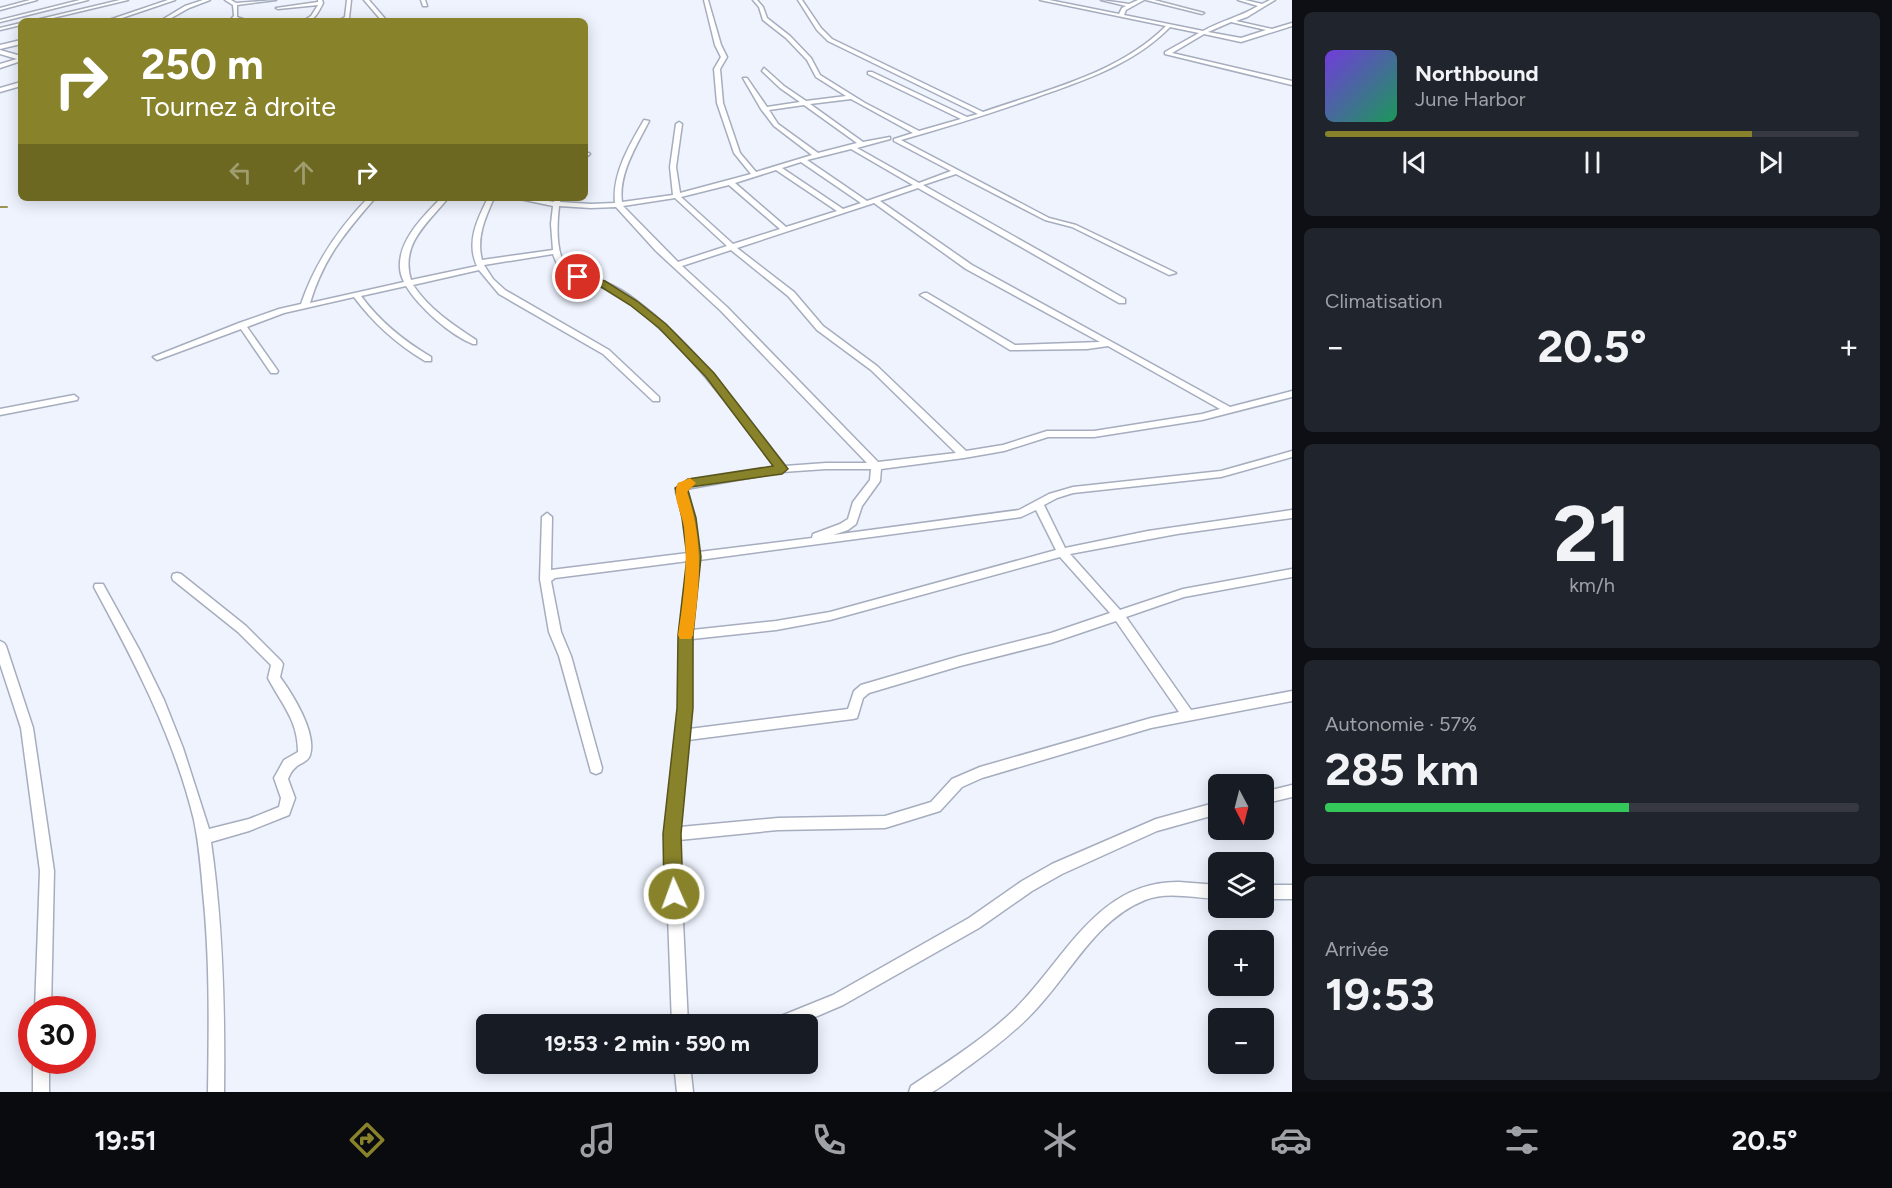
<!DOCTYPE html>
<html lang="fr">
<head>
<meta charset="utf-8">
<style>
	:root { --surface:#171b24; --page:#20242c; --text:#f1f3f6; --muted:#9ea1a6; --line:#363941; --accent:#88822a }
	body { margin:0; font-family:Figtree,sans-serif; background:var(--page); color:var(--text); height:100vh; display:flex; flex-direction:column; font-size:22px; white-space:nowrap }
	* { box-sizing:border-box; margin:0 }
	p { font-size:20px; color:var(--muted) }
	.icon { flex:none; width:33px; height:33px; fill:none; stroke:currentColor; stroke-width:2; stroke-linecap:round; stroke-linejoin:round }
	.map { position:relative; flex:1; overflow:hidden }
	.panel { display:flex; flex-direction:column; gap:12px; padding:12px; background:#0d0f14; width:600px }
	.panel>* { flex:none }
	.guide { position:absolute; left:18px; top:18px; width:570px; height:183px; border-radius:9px; box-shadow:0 3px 15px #0003; background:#88822a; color:#fff; overflow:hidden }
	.needle { width:39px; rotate:173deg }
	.controls { position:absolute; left:1208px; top:774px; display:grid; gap:12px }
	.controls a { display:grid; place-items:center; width:66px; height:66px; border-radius:9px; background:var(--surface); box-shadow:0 3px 15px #0003; font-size:30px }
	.speed { position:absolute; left:18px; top:996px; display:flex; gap:12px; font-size:30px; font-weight:700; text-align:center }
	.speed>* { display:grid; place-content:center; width:78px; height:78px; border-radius:50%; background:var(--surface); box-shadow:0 3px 15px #0003; line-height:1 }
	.speed .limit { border:9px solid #d22; background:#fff; color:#111 }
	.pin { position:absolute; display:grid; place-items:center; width:51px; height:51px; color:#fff; margin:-26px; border:3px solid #fff; border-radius:50%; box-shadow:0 2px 6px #0007 }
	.me { position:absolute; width:66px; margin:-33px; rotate:358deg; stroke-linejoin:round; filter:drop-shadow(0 0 4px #0008) }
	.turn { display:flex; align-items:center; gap:21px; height:126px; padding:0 24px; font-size:27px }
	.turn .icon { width:78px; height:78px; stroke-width:2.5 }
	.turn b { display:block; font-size:42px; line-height:51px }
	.lanes { display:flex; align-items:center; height:57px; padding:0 24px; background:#0003; justify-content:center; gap:30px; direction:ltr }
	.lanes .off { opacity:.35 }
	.big { font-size:45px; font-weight:700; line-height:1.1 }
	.panel .tile { flex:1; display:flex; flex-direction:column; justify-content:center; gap:9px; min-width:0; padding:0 21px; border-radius:9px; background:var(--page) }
	.panel .dial { align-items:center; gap:0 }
	.dial b { font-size:78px; line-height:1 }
	.song { display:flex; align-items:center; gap:18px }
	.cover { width:72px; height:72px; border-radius:9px; background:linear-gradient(135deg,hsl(260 70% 55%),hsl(150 70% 35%)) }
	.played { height:6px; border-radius:3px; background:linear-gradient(90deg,var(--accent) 80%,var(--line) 80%) }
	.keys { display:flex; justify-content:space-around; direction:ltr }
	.heat { display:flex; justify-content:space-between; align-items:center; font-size:33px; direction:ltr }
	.charge { height:9px; border-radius:4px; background:linear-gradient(90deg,#34c759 57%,var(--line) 0) }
	.trip { position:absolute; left:476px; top:1014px; width:342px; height:60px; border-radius:9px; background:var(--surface); box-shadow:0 3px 15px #0003; font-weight:700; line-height:60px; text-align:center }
	.dock { display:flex; height:96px; justify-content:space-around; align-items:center; background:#090b0e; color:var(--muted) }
	.dock .icon { width:42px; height:42px }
	.dock .active { color:var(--accent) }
	.dock b { font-size:27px; color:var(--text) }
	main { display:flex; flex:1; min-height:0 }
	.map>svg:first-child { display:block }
</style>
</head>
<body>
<main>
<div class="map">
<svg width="1292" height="1092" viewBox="0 0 1292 1092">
	<rect width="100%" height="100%" fill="#eef3fe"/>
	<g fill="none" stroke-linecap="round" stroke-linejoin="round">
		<polyline stroke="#999551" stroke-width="2" points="0,207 7,207"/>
		<defs>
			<g id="street">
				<polygon points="30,0 37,0 0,10 0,8"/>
				<polygon points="80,0 88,0 0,22 0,20"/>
				<polygon points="120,0 128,0 40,21 32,21"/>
				<polygon points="168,0 175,0 113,21 106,21"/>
				<polygon points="203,0 210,0 189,8 166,21 160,21 185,6"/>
				<polygon points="225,0 231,0 236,3 276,0 237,5 237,17 248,21 235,20 229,21 234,16 233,5"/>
				<path d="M318 0H322L323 3C318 13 315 21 303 21L311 16 318 5 278 9 276 8 318 2Z"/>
				<polygon points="347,0 351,0 349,18 344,21 338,21 345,17"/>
				<polygon points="364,0 369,0 387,21 382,21"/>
				<polygon points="421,0 425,0 427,6 423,6"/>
				<path d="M704 0H708L721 45 727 57 720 69 723 103 740 153 756 172 812 155 774 126 761 109 743 78H747L767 107 800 102 780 88 762 71 764 68 784 86 806 101 846 96 816 77 807 60 786 38 763 20 759 7 753 0H757L763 7 767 18 790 36 811 58 820 75 865 103 919 131 961 119 868 74V72H872L967 117 978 114 828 41 817 30 798 0H802L821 28 832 39 983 112C1046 90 1118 74 1166 26L1040 0H1049L1119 14 1122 8 1126 6 1101 0 1129 4 1138 0H1144L1126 10 1124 15 1203 31C1220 21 1240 17 1258 6L1238 0H1245L1262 4 1270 0H1275L1247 17 1236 21 1272 29 1292 23V26L1241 42 1204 34 1172 53 1292 81V85L1165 54V52L1199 33 1170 27C1134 64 1085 80 1037 97 992 113 947 127 901 140L1049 218 1076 225 1176 273 1169 275 1072 227 1045 220 956 174 923 185 1125 299V303H1119L918 188 880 201 972 265 1230 407 1292 391V397L1202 420 1094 437H1048L1004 451 964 458 881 469 880 481 862 506 856 524 848 530 833 535 1019 510 1049 494 1073 487 1221 471 1292 451V457L1221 477 1073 493 1057 498 1044 505 1065 548 1148 531 1292 510V518L1177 534 1070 554 1120 610 1183 589 1292 569V577L1184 597 1126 617 1191 710 1292 691V701L1151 728 982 778 962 787 940 811 885 828 778 830 679 840 688 1024H672L665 834 679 708 680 635 688 561 555 578 551 581 561 632 571 656 602 768 601 772 596 774 591 772 590 768 559 656 549 632 540 579 542 517 547 513 552 517 551 570 688 553 684 518 676 492 679 484 775 467C732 410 689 348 631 304 620 296 608 289 595 284 573 275 562 280 553 254L484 265 493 279 505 290 609 350 659 397V401H653L603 354 499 294 479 270 413 285C429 309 452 324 476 340V344H473C450 335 419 307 406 286L361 296C380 322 404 341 431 357V361H425C397 344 374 324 354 297L284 313 247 327 278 371 277 373H271L241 329 160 359 157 360 153 357 239 323 279 309 301 304C315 263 338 229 368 198H375C345 233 324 257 310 303L404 282C402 278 400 272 400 268 398 240 424 216 441 198H448C427 224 400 244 411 280L477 266C466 242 477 220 488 198H494C485 218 476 238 482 260L553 250 551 224 553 206 515 198H530L554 202 555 198H561L560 202 591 204 615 203C612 174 630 144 644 120L649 121C637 145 618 174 622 202L673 195 670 167 676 124 679 122 682 124 676 167 680 193 751 174 734 153 717 103 714 69 721 57 715 45ZM1231 22 1266 30 1241 38 1208 32ZM851 99 913 133 894 139V141L951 171 919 183 857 148 890 139V137L863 142 810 104ZM804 105 857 143 818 153 778 124 769 110ZM851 149 913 185 867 201 807 160ZM801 162 861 203 843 209 782 168ZM776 170 837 211 786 227 735 183ZM729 185 780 229 733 244 681 197ZM675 198 727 246 678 262 623 206ZM874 203 966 269 1100 342 1015 345 927 293H924L920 295 1010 350 1087 349 1108 346 1220 409 1202 414 1094 431H1047L1003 445 966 451 877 366 823 326 794 292 737 248ZM559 206 591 208 616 207 656 251 721 311 867 463H826L785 466C740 408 696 346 638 302 627 293 615 286 602 281 591 276 576 277 568 268 555 255 557 224 559 206ZM731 250 788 296 817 330 871 370 956 453 878 462 727 307 682 266ZM826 469H871L870 480 853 502 848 519 840 524 813 534 812 538 699 552 694 518 686 492V489L782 472ZM1036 510 1056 550 830 612 776 621 692 630 699 560 1021 517ZM1060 557 1110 613 1051 633 960 656 861 685 854 691 848 709 689 729 691 708 692 639 776 630 830 620ZM1116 621 1179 712 1151 718 980 767 952 779 931 802 885 816 778 818 680 827 688 740 853 719 857 718 863 698 869 693 960 666 1051 643Z"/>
				<polygon points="1146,0 1154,0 1204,13 1202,14"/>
				<polygon points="21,23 21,25 0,30 0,28"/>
				<polygon points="21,40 21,44 0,49 0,45"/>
				<polygon points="0,50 21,56 21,61 0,68 0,64 17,59 0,54"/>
				<polygon points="21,82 21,86 0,92 0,88"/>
				<polygon points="585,153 589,153 590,154 585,158"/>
				<polygon points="74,395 78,398 77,400 0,415 0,409"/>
				<path d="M177 573 181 574 246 626 281 661 283 664 280 677C293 695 317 733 310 755 308 762 300 763 296 767 292 770 290 774 288 779L295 798 289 815 249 831 211 842C223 925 225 1008 224 1092H208C209 1025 210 959 203 892 201 868 199 844 194 820 174 737 134 661 94 587L95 584H103L140 651 164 700 183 748 209 829 249 819 279 807 281 798 274 778 284 760 298 752C298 720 282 705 268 678L271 665 238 632 173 580 172 577 173 574Z"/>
				<polygon points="0,641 4,643 6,646 33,728 54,871 51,1010 35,1010 40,871 21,728 0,664"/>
				<polygon points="1292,785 1292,797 1263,804 1263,792"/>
				<polygon points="1218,802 1218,814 1157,831 1062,874 1032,891 979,928 843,1005 799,1024 774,1024 776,1018 833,995 969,918 1022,881 1052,864 1156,819"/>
				<path d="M1179 882 1218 885V899C1195 898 1167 891 1145 900 1097 919 1072 970 1039 1006 1019 1029 994 1048 969 1066 960 1072 941 1088 932 1092 926 1092 915 1092 909 1092L911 1086C947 1062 984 1039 1015 1009 1065 960 1097 881 1179 882Z"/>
				<rect x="1263" y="885" width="29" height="14"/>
				<rect x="33" y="1060" width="16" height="32"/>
				<polygon points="674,1064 690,1064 693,1092 677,1092"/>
			</g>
		</defs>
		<use href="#street" stroke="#a6adbe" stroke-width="3"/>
		<use href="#street" fill="#fff" fill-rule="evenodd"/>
	</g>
	<polygon fill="#88822a" stroke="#58541b" stroke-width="1.5" points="578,274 605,281 637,301 666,324 714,373 788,469 782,474 691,487 688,490 696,518 701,557 693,635 693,708 681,834 683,894 680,901 674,904 667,901 664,894 663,834 677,708 678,635 687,557 682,518 675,488 688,479 773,466 706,377 659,328 630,305 598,285 574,279 574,275"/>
	<path fill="#f59e0b" d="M690 478 696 483 687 492C704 543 700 582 693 635L691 639H680L678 635C684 598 688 565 684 527 682 513 671 496 678 483Z"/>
</svg>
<div class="controls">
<a><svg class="needle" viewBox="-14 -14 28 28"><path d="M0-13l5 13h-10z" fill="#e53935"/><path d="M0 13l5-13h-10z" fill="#9ea1a6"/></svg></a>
<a><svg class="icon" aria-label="layers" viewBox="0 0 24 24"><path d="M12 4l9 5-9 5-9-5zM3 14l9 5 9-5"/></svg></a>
<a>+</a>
<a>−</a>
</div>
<div class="speed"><div class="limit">30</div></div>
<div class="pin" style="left:578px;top:277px;background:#d93025"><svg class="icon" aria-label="arrive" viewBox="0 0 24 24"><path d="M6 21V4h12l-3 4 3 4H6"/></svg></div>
<svg class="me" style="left:674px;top:894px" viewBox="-20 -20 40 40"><circle r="17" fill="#88822a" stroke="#fff" stroke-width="3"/><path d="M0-11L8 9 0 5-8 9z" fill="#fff"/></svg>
<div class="trip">19:53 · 2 min · 590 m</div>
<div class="guide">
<div class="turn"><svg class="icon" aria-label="right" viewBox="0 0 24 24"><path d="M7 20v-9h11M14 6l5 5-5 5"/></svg><div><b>250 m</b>Tournez à droite</div></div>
<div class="lanes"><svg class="icon off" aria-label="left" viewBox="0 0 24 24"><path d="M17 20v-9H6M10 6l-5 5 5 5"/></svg><svg class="icon off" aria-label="ahead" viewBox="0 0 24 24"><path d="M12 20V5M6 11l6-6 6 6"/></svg><svg class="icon" aria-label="right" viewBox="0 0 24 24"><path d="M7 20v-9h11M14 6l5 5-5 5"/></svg></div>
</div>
</div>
<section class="panel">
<div class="tile">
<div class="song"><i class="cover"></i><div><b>Northbound</b><p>June Harbor</p></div></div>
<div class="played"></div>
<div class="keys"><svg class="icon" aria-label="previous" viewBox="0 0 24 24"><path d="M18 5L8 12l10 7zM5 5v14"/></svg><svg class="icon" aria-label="pause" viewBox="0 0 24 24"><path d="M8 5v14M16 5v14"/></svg><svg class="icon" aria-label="next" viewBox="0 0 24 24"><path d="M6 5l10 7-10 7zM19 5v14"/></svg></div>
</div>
<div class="tile"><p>Climatisation</p>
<div class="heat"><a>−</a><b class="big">20.5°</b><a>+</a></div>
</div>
<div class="tile dial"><b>21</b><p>km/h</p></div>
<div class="tile"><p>Autonomie · 57%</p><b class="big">285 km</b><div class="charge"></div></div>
<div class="tile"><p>Arrivée</p><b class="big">19:53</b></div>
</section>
</main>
<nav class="dock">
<b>19:51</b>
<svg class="icon active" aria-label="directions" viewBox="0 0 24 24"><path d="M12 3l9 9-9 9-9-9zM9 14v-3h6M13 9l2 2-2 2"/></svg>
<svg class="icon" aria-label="music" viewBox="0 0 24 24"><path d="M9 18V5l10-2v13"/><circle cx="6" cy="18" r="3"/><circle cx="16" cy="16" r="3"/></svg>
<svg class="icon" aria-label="phone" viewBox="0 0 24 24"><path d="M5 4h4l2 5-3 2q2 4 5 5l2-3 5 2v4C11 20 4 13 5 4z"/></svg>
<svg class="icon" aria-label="climate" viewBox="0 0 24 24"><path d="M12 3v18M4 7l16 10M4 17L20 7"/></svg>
<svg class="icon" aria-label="car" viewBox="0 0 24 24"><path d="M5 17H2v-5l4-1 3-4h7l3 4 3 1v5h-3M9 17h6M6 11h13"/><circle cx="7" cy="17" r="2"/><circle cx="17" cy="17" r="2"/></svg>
<svg class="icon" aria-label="filters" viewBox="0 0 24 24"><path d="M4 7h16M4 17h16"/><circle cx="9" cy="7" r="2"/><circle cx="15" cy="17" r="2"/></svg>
<b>20.5°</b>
</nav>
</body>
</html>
